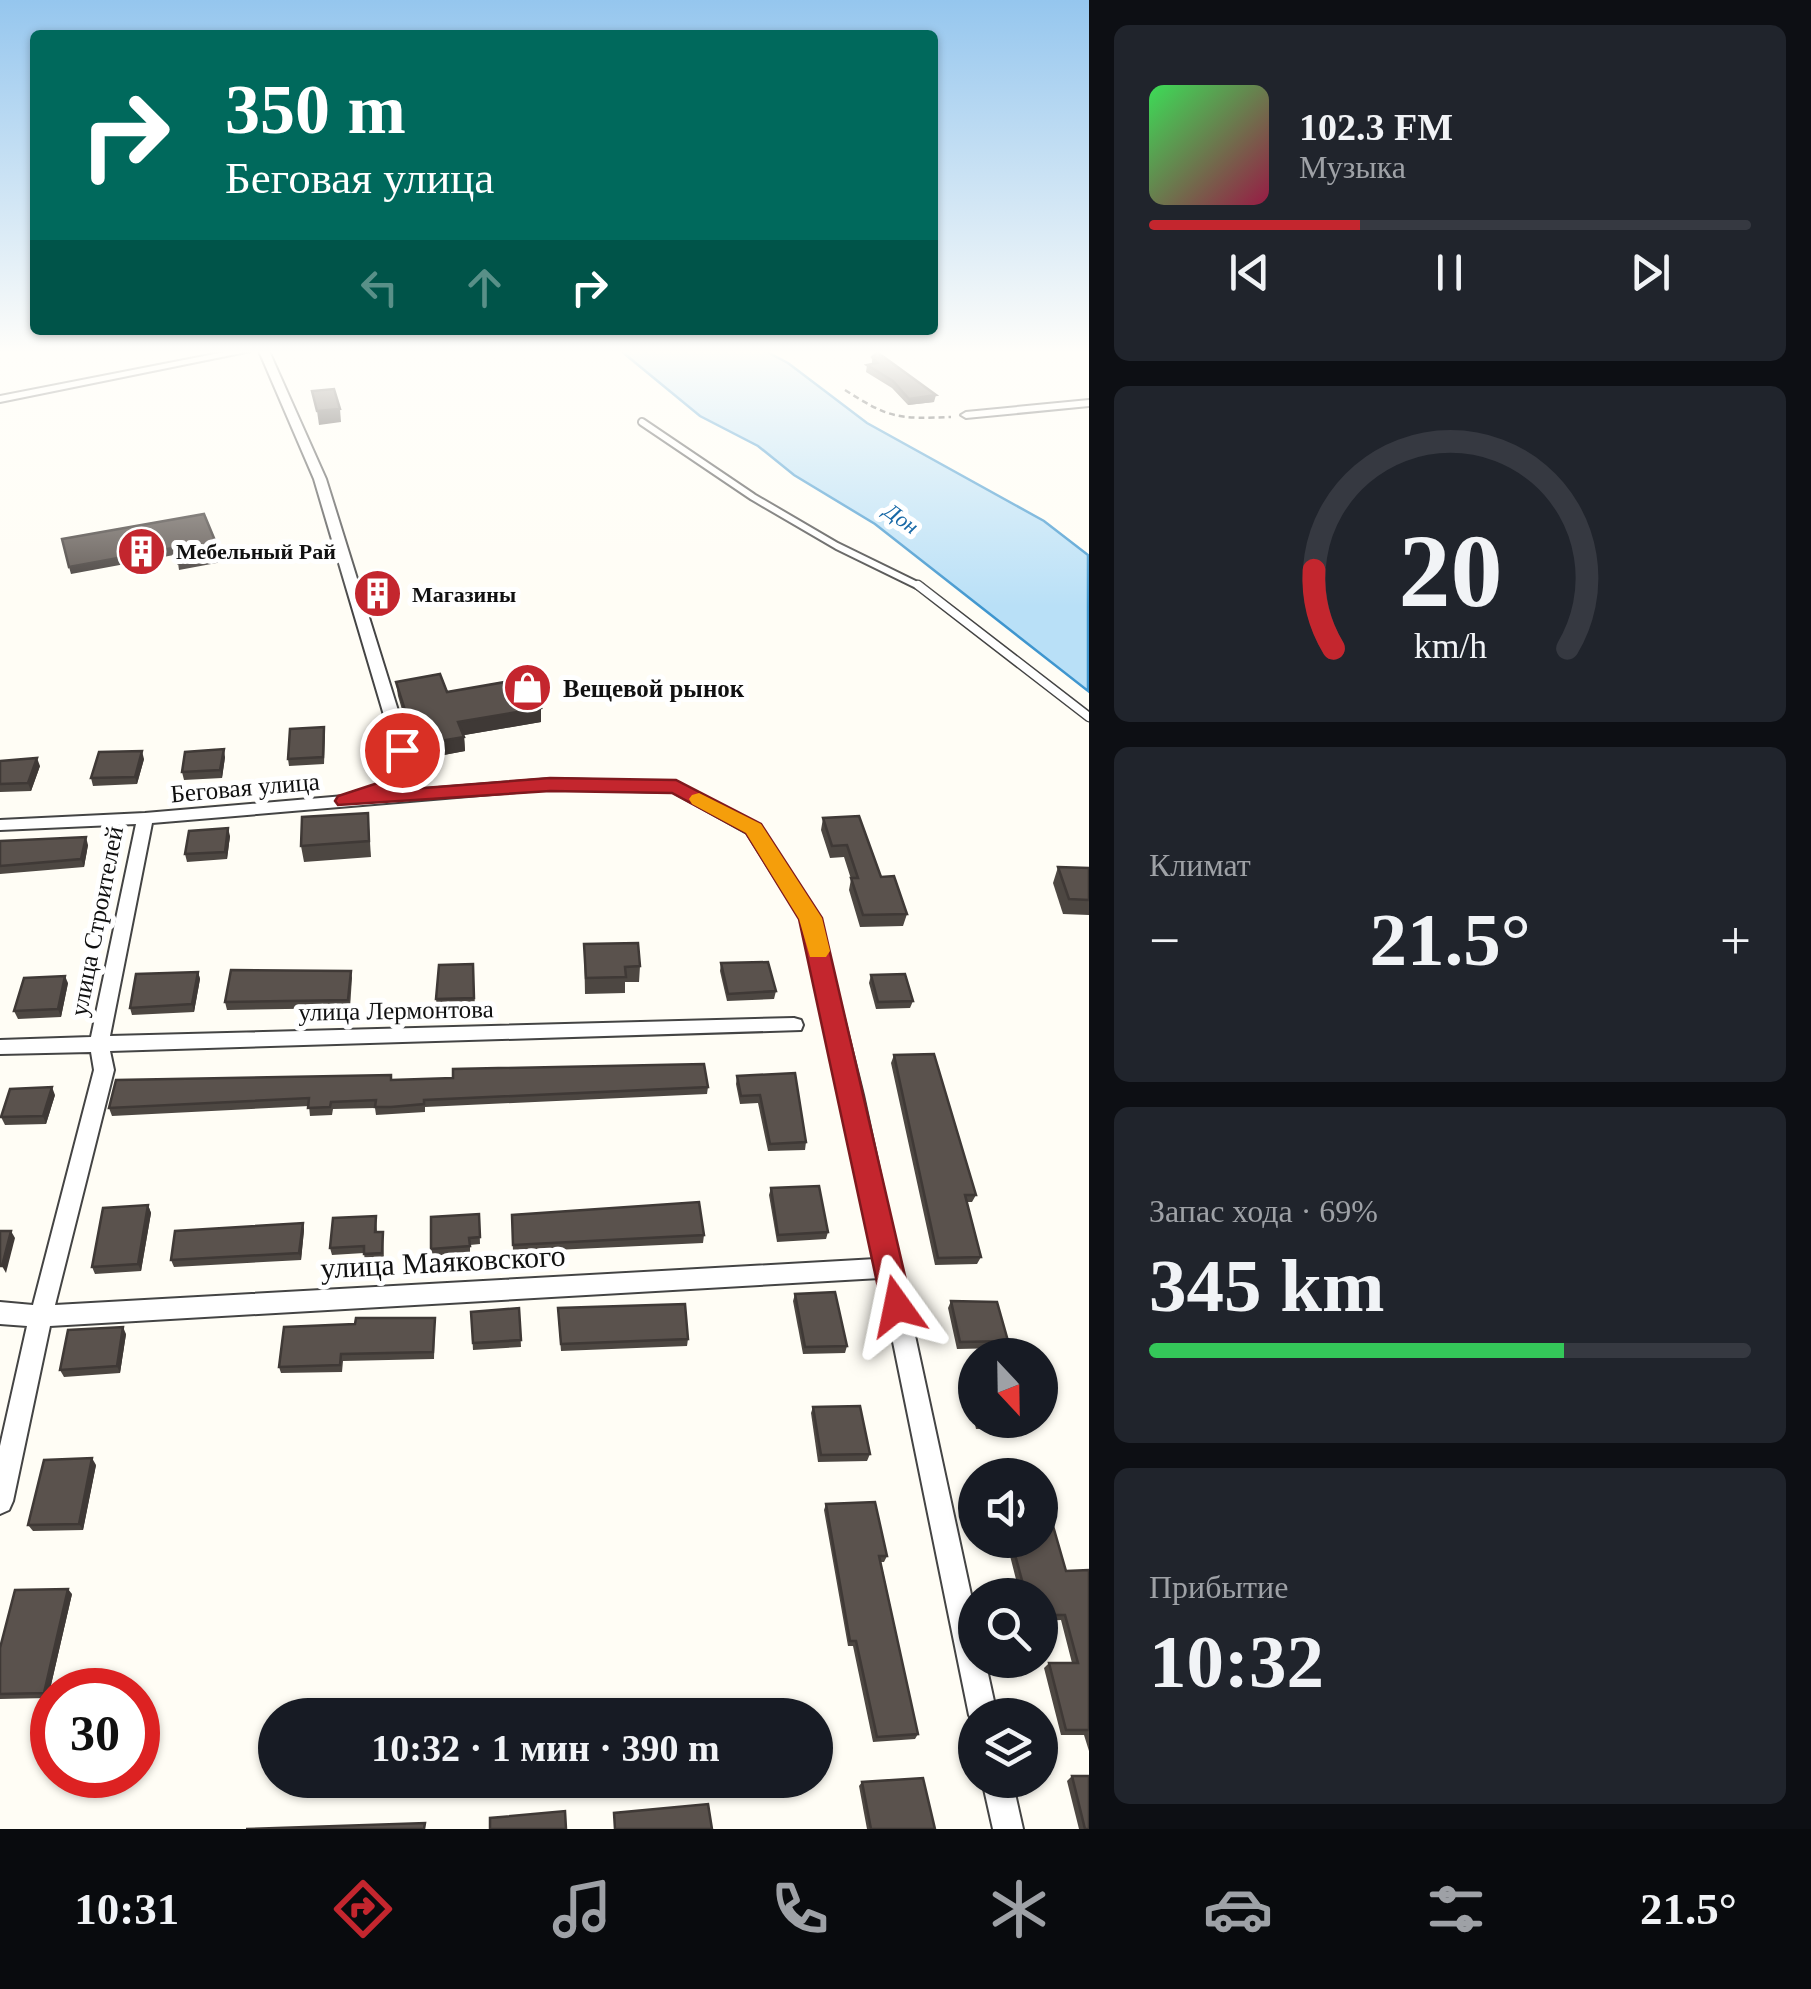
<!DOCTYPE html>
<html lang="ru">
<head>
<meta charset="utf-8">
<style>
	:root { --surface:#171b24; --page:#20242c; --text:#f1f3f6; --muted:#9ea1a6; --line:#363941; --accent:#c4262e }
	body { margin:0; font-family:Georgia,serif; background:var(--page); color:var(--text); height:100vh; display:flex; flex-direction:column; font-size:38px; white-space:nowrap }
	* { box-sizing:border-box; margin:0 }
	p { font-size:32px; color:var(--muted) }
	.icon { flex:none; width:55px; height:55px; fill:none; stroke:currentColor; stroke-width:2; stroke-linecap:round; stroke-linejoin:round }
	.map { position:relative; flex:1; overflow:hidden }
	.drawer { display:flex; flex-direction:column; gap:25px; padding:25px; background:#0d0f14; width:722px }
	.drawer>* { flex:none }
	.top-card { position:absolute; left:30px; top:30px; width:908px; height:305px; border-radius:10px; box-shadow:0 2px 8px #0004; background:#00695c; color:#fff; overflow:hidden }
	.needle { width:65px; rotate:158deg }
	.fabs { position:absolute; left:958px; top:1338px; display:grid; gap:20px }
	.fabs a { display:grid; place-items:center; width:100px; height:100px; border-radius:50%; background:var(--surface); box-shadow:0 2px 8px #0004; font-size:50px }
	.speed { position:absolute; left:30px; top:1668px; display:flex; gap:20px; font-size:50px; font-weight:700; text-align:center }
	.speed>* { display:grid; place-content:center; width:130px; height:130px; border-radius:50%; background:var(--surface); box-shadow:0 2px 8px #0004; line-height:1 }
	.speed .limit { border:15px solid #d22; background:#fff; color:#111 }
	.pin { position:absolute; display:grid; place-items:center; width:85px; height:85px; color:#fff; margin:-42px; border:5px solid #fff; border-radius:50%; box-shadow:0 2px 10px #0007 }
	.me { position:absolute; width:110px; margin:-55px; rotate:348deg; stroke-linejoin:round; filter:drop-shadow(0 0 8px #0008) }
	.turn { display:flex; align-items:center; gap:35px; height:210px; padding:0 30px; font-size:45px }
	.turn .icon { width:130px; height:130px; stroke-width:2.5 }
	.turn b { display:block; font-size:70px; line-height:85px }
	.lanes { display:flex; align-items:center; height:95px; padding:0 30px; background:#0003; justify-content:center; gap:50px; direction:ltr }
	.lanes .off { opacity:.35 }
	.big { font-size:75px; font-weight:700; line-height:1.1 }
	.drawer .card { flex:1; display:flex; flex-direction:column; justify-content:center; gap:15px; min-width:0; padding:0 35px; border-radius:15px; background:var(--page) }
	.drawer .dial { align-items:center; gap:0 }
	.dial svg { height:260px; overflow:visible; fill:none; stroke:var(--line); stroke-width:7; stroke-linecap:round; text-anchor:middle }
	.dial text { fill:var(--text); stroke:none }
	.song { display:flex; align-items:center; gap:30px }
	.cover { width:120px; height:120px; border-radius:15px; background:linear-gradient(135deg,hsl(130 70% 55%),hsl(340 70% 35%)) }
	.played { height:10px; border-radius:5px; background:linear-gradient(90deg,var(--accent) 35%,var(--line) 35%) }
	.keys { display:flex; justify-content:space-around; direction:ltr }
	.heat { display:flex; justify-content:space-between; align-items:center; font-size:55px; direction:ltr }
	.charge { height:15px; border-radius:8px; background:linear-gradient(90deg,#34c759 69%,var(--line) 0) }
	.trip { position:absolute; left:258px; top:1698px; width:575px; height:100px; border-radius:50px; background:var(--surface); box-shadow:0 2px 8px #0004; font-weight:700; line-height:100px; text-align:center }
	.dock { display:flex; height:160px; justify-content:space-around; align-items:center; background:#090b0e; color:var(--muted) }
	.dock .icon { width:70px; height:70px }
	.dock .selected { color:var(--accent) }
	.dock b { font-size:45px; color:var(--text) }
	main { display:flex; flex:1; min-height:0 }
	.map>svg:first-child { display:block }
</style>
</head>
<body>
<main>
<div class="map">
<svg width="1089" height="1829" viewBox="0 0 1089 1829">
	<rect width="100%" height="100%" fill="#fffdf5"/>
	<polygon fill="#b9e0f7" stroke="#3f96cf" stroke-width="2.5" points="621,351 765,351 788,363 867,423 1044,521 1088,555 1088,691 875,524 794,475 758,446 700,416"/>
	<g fill="none" stroke-linecap="round" stroke-linejoin="round">
		<defs>
			<polyline id="service-far1" points="642,422 753,497 837,546 921,587"/>
			<polyline id="service" points="918,585 1089,717"/>
			<g id="minor">
				<polygon points="230,351 251,351 0,402 0,396"/>
				<path d="M259 351H269L326 479 410 749 398 786 387 792 551 779 676 782 759 825 819 918 863 1095 975 1613V1660H985L997 1715H975V1726L969 1715 880 1278 50 1326 13 1501 9 1510 0 1514V1446L27 1326 0 1324V1302L33 1305 94 1070 91 1052 0 1054V1040L91 1037 136 824 0 830V820L145 813 344 796 383 783 394 749 314 479ZM551 789 673 792 747 833 801 919 843 1095 876 1259 55 1305 114 1070 110 1051 801 1030 803 1025 801 1020 794 1018 110 1036 152 823Z"/>
				<polygon points="1089,400 1089,406 966,418 961,415 966,412"/>
				<polygon points="982,1780 1012,1780 1023,1829 993,1829"/>
			</g>
		</defs>
		<use href="#service-far1" stroke="#444" stroke-width="10"/>
		<use href="#service" stroke="#444" stroke-width="11"/>
		<use href="#minor" stroke="#444" stroke-width="4"/>
		<path stroke="#333" stroke-width="2.5" stroke-dasharray="6 4" stroke-linecap="butt" d="M845 390C890 419 899 419 951 417"/>
		<use href="#service-far1" stroke="#fff" stroke-width="6"/>
		<use href="#service" stroke="#fff" stroke-width="8"/>
		<use href="#minor" fill="#fff" fill-rule="evenodd"/>
	</g>
	<g fill="#4d4742">
		<polygon points="872,357 934,402 908,405 892,388 866,372 867,365 872,364"/>
		<polygon points="396,682 447,692 541,722 464,735 465,751 417,760 398,696"/>
		<polygon points="325,735 324,764 289,766 288,759"/>
		<polygon points="225,757 222,778 184,780 182,772"/>
		<polygon points="144,759 137,784 93,786 91,778"/>
		<polygon points="0,761 40,766 31,791 0,792"/>
		<polygon points="368,813 371,857 304,862 301,846"/>
		<polygon points="823,818 881,877 907,914 903,926 860,927 849,890 851,879 844,857 830,858 821,830"/>
		<polygon points="230,836 227,859 187,862 185,854"/>
		<polygon points="0,841 88,845 84,867 0,874"/>
		<polygon points="1058,867 1089,868 1089,915 1063,914 1053,883"/>
		<polygon points="584,944 640,966 639,982 625,982 625,993 585,994"/>
		<polygon points="721,963 776,991 774,999 727,1001 720,971"/>
		<polygon points="473,964 475,1006 437,1007 436,999"/>
		<polygon points="351,971 352,978 350,1008 227,1010 225,1002"/>
		<polygon points="198,972 200,979 194,1012 132,1015 130,1008"/>
		<polygon points="871,975 913,1001 910,1008 876,1009 869,983"/>
		<polygon points="68,983 61,1017 18,1019 14,1011"/>
		<polygon points="894,1055 976,1195 972,1202 966,1202 981,1257 977,1264 935,1265 891,1063"/>
		<polygon points="795,1073 806,1142 805,1150 768,1151 758,1103 740,1104 736,1084 737,1076"/>
		<polygon points="391,1080 708,1087 707,1094 425,1107 425,1112 392,1114 376,1115 375,1108 333,1109 332,1115 310,1116 309,1106 112,1116 109,1108"/>
		<polygon points="55,1095 46,1124 5,1125 1,1117"/>
		<polygon points="771,1188 828,1232 826,1239 777,1242 769,1195"/>
		<polygon points="148,1205 151,1213 141,1271 95,1274 92,1267"/>
		<polygon points="479,1214 480,1244 470,1245 470,1253 432,1256 431,1249"/>
		<polygon points="512,1215 704,1235 703,1243 513,1252"/>
		<polygon points="376,1216 377,1232 383,1232 384,1261 365,1262 364,1253 332,1255 330,1248"/>
		<polygon points="303,1223 304,1230 301,1260 174,1267 171,1260"/>
		<polygon points="795,1294 847,1346 845,1353 803,1354 793,1301"/>
		<polygon points="951,1301 1008,1341 1004,1348 957,1349 948,1308"/>
		<polygon points="519,1308 521,1347 473,1350 471,1312"/>
		<polygon points="558,1315 688,1339 687,1346 561,1351"/>
		<polygon points="435,1318 434,1359 343,1361 342,1372 281,1373 279,1367 355,1324"/>
		<polygon points="126,1334 120,1373 64,1377 60,1370"/>
		<polygon points="970,1378 975,1378 975,1420 1029,1420 1026,1428 976,1429 966,1384"/>
		<polygon points="813,1407 870,1454 867,1461 818,1462 811,1413"/>
		<polygon points="96,1465 83,1530 33,1531 28,1525"/>
		<polygon points="826,1504 887,1556 884,1562 881,1562 918,1734 915,1739 873,1742 853,1646 848,1646 824,1510"/>
		<polygon points="1006,1540 1040,1540 1066,1571 1089,1570 1089,1751 1084,1735 1061,1735 1044,1668 1049,1663 1072,1663 1061,1620 1040,1621 1040,1595 1020,1595"/>
		<polygon points="72,1594 48,1698 0,1699 0,1648"/>
		<polygon points="1072,1776 1089,1829 1079,1829 1067,1781"/>
		<polygon points="862,1782 935,1829 867,1829 859,1786"/>
	</g>
	<g fill="#3f3936">
		<polygon points="936,395 934,402 908,405 909,399"/>
		<polygon points="340,409 341,422 319,425 317,411"/>
		<polygon points="173,548 174,555 71,574 69,567"/>
		<polygon points="221,555 222,562 179,570 178,563"/>
		<polygon points="541,708 541,722 459,736 458,722"/>
		<polygon points="464,737 465,751 417,760 416,745"/>
		<polygon points="224,749 225,757 222,778 220,770"/>
		<polygon points="142,751 144,759 137,784 135,777"/>
		<polygon points="37,758 40,766 31,791 28,783"/>
		<polygon points="228,828 230,836 227,859 225,852"/>
		<polygon points="86,837 88,845 84,867 81,859"/>
		<polygon points="198,972 200,979 194,1012 192,1004"/>
		<polygon points="65,976 68,983 61,1017 58,1009"/>
		<polygon points="52,1087 55,1095 46,1124 43,1116"/>
		<polygon points="148,1205 151,1213 141,1271 138,1264"/>
		<polygon points="303,1223 304,1230 301,1260 299,1253"/>
		<polygon points="11,1231 15,1238 6,1273 2,1266"/>
		<polygon points="123,1327 126,1334 120,1373 117,1366"/>
		<polygon points="92,1458 96,1465 83,1530 79,1524"/>
		<polygon points="68,1589 72,1594 48,1698 44,1693"/>
	</g>
	<g fill="#5a524d" stroke="#3f3936" stroke-width="2.5">
		<polygon points="877,352 936,395 909,399 893,381 867,365 877,363 872,357"/>
		<polygon points="334,389 340,409 317,411 312,391"/>
		<polygon points="204,514 221,555 178,563 173,548 69,567 62,539"/>
		<polygon points="440,674 447,692 528,678 541,708 458,722 464,737 416,745 396,682"/>
		<polygon points="324,727 323,757 288,759 290,729"/>
		<polygon points="224,749 220,770 182,772 185,752"/>
		<polygon points="142,751 135,777 91,778 99,752"/>
		<polygon points="37,758 28,783 0,784 0,761"/>
		<polygon points="368,813 369,841 301,846 302,817"/>
		<polygon points="859,816 881,877 894,876 907,914 863,915 851,878 858,878 847,845 832,846 823,818"/>
		<polygon points="228,828 225,852 185,854 189,831"/>
		<polygon points="86,837 81,859 0,866 0,841"/>
		<polygon points="1058,867 1089,868 1089,900 1069,899"/>
		<polygon points="638,943 640,966 625,967 626,977 586,978 584,944"/>
		<polygon points="768,962 776,991 728,994 721,963"/>
		<polygon points="473,964 474,998 436,999 439,965"/>
		<polygon points="231,970 351,971 348,1000 225,1002"/>
		<polygon points="198,972 192,1004 130,1008 136,974"/>
		<polygon points="905,974 913,1001 878,1002 871,975"/>
		<polygon points="65,976 58,1009 14,1011 24,978"/>
		<polygon points="934,1054 976,1195 965,1195 981,1257 938,1258 894,1055"/>
		<polygon points="704,1064 708,1087 424,1100 424,1104 391,1107 375,1107 376,1100 331,1102 330,1107 308,1108 309,1098 109,1108 116,1080 391,1075 391,1080 453,1078 453,1069"/>
		<polygon points="795,1073 806,1142 770,1144 760,1095 741,1096 737,1076"/>
		<polygon points="52,1087 43,1116 1,1117 10,1089"/>
		<polygon points="819,1186 828,1232 778,1235 771,1188"/>
		<polygon points="699,1202 704,1235 513,1245 512,1215"/>
		<polygon points="148,1205 138,1264 92,1267 103,1208"/>
		<polygon points="479,1214 480,1237 469,1238 470,1246 431,1249 431,1217"/>
		<polygon points="376,1216 375,1232 383,1232 382,1253 364,1254 364,1246 330,1248 333,1218"/>
		<polygon points="303,1223 299,1253 171,1260 175,1231"/>
		<polygon points="0,1231 11,1231 2,1266 0,1266"/>
		<polygon points="835,1292 847,1346 805,1347 795,1294"/>
		<polygon points="951,1301 997,1302 1008,1341 960,1342"/>
		<polygon points="685,1304 688,1339 561,1344 558,1308"/>
		<polygon points="519,1308 521,1340 473,1343 471,1312"/>
		<polygon points="356,1318 435,1318 433,1352 341,1354 340,1365 279,1367 284,1327 355,1324"/>
		<polygon points="123,1327 117,1366 60,1370 68,1330"/>
		<polygon points="970,1378 975,1378 975,1401"/>
		<polygon points="860,1406 870,1454 821,1455 813,1407"/>
		<polygon points="979,1420 1029,1420 1030,1422 980,1422"/>
		<polygon points="92,1458 79,1524 28,1525 44,1460"/>
		<polygon points="875,1502 887,1556 879,1556 918,1734 877,1737 856,1641 850,1641 826,1504"/>
		<polygon points="1051,1519 1066,1571 1089,1570 1089,1730 1066,1730 1049,1663 1078,1663 1065,1615 1040,1615 1040,1595 1026,1595 1011,1540 1040,1540 1040,1520"/>
		<polygon points="68,1589 44,1693 0,1694 0,1648 15,1590"/>
		<polygon points="1072,1776 1089,1776 1089,1829 1085,1829"/>
		<polygon points="923,1778 935,1829 871,1829 862,1782"/>
		<polygon points="708,1804 712,1829 615,1829 614,1813"/>
		<polygon points="565,1811 566,1829 490,1829 490,1818"/>
		<polygon points="425,1823 424,1829 246,1829"/>
	</g>
	<linearGradient id="sky" x2="0" y2="1"><stop stop-color="#95c6ee"/><stop offset="0.58" stop-color="#fffefa"/><stop offset="1" stop-color="#fffefa" stop-opacity="0"/></linearGradient>
	<rect width="1089" height="607" fill="url(#sky)"/>
	<polygon fill="#c4262e" stroke="#7f191e" stroke-width="2.5" points="402,743 412,750 398,790 550,778 676,780 761,824 822,918 912,1306 907,1315 897,1319 887,1315 882,1306 799,919 746,833 672,793 550,791 338,805 335,801 338,796 381,782 392,750"/>
	<polygon fill="#f59e0b" points="699,793 761,824 822,918 830,951 826,957 810,957 799,919 746,833 692,804 689,799 692,795"/>
	<defs>
		<symbol id="building-disc" viewBox="-11 -11 22 22"><circle r="9.5" fill="#c4262e" stroke="#fff"/><path d="M-4-6H4V6H1V3H-1V6H-4ZM-2.5-4.3h1.7v1.8h-1.7ZM.8-4.3h1.7v1.8H.8ZM-2.5-1h1.7V.8h-1.7ZM.8-1h1.7V.8H.8Z" fill="#fff"/></symbol>
		<symbol id="shop-disc" viewBox="-11 -11 22 22"><circle r="9.5" fill="#c4262e" stroke="#fff"/><path d="M-5-2.5h2.3a2.7 3.5 0 0 1 5.4 0H5L5.5 6h-11ZM-1.5-2.5h3a1.5 2.3 0 0 0-3 0Z" fill="#fff"/></symbol>
	</defs>
	<g fill-rule="evenodd">
		<use href="#building-disc" x="114" y="524" width="55" height="55"/>
		<use href="#building-disc" x="350" y="566" width="55" height="55"/>
		<use href="#shop-disc" x="500" y="660" width="55" height="55"/>
	</g>
	<g text-anchor="middle" stroke-width="10" stroke-linejoin="round" paint-order="stroke">
		<g font-size="22" font-style="italic" fill="#1768a6" stroke="#fff">
			<text transform="translate(902 518) rotate(36)" y="8">Дон</text>
		</g>
		<g font-size="22" font-weight="bold" fill="#111" stroke="#fff" text-anchor="start">
			<text x="176" y="559">Мебельный Рай</text>
			<text x="412" y="602">Магазины</text>
		</g>
		<g font-size="25" font-weight="bold" fill="#111" stroke="#fff" text-anchor="start">
			<text x="563" y="697">Вещевой рынок</text>
		</g>
		<g font-size="25" fill="#111" stroke="#fff">
			<text transform="translate(245 787) rotate(-5)" y="9">Беговая улица</text>
			<text transform="translate(96 921) rotate(-79)" y="9">улица Строителей</text>
			<text transform="translate(396 1010) rotate(-1)" y="9">улица Лермонтова</text>
		</g>
		<g font-size="30" fill="#111" stroke="#fff">
			<text transform="translate(443 1262) rotate(-3)" y="10">улица Маяковского</text>
		</g>
	</g>
</svg>
<div class="fabs">
<a><svg class="needle" viewBox="-14 -14 28 28"><path d="M0-13l5 13h-10z" fill="#e53935"/><path d="M0 13l5-13h-10z" fill="#9ea1a6"/></svg></a>
<a><svg class="icon" aria-label="sound" viewBox="0 0 24 24"><path d="M4 9h4l5-4v14l-5-4H4zM17 9q2 3 0 6"/></svg></a>
<a><svg class="icon" aria-label="search" viewBox="0 0 24 24"><circle cx="10" cy="10" r="6"/><path d="M15 15l6 6"/></svg></a>
<a><svg class="icon" aria-label="layers" viewBox="0 0 24 24"><path d="M12 4l9 5-9 5-9-5zM3 14l9 5 9-5"/></svg></a>
</div>
<div class="speed"><div class="limit">30</div></div>
<div class="pin" style="left:402px;top:750px;background:#d93025"><svg class="icon" aria-label="arrive" viewBox="0 0 24 24"><path d="M6 21V4h12l-3 4 3 4H6"/></svg></div>
<svg class="me" style="left:897px;top:1306px" viewBox="-20 -20 40 40"><path d="M0-17L14 15 0 8-14 15z" fill="#c4262e" stroke="#fff" stroke-width="4"/></svg>
<div class="trip">10:32 · 1 мин · 390 m</div>
<div class="top-card">
<div class="turn"><svg class="icon" aria-label="right" viewBox="0 0 24 24"><path d="M7 20v-9h11M14 6l5 5-5 5"/></svg><div><b>350 m</b>Беговая улица</div></div>
<div class="lanes"><svg class="icon off" aria-label="left" viewBox="0 0 24 24"><path d="M17 20v-9H6M10 6l-5 5 5 5"/></svg><svg class="icon off" aria-label="ahead" viewBox="0 0 24 24"><path d="M12 20V5M6 11l6-6 6 6"/></svg><svg class="icon" aria-label="right" viewBox="0 0 24 24"><path d="M7 20v-9h11M14 6l5 5-5 5"/></svg></div>
</div>
</div>
<section class="drawer">
<div class="card">
<div class="song"><i class="cover"></i><div><b>102.3 FM</b><p>Музыка</p></div></div>
<div class="played"></div>
<div class="keys"><svg class="icon" aria-label="previous" viewBox="0 0 24 24"><path d="M18 5L8 12l10 7zM5 5v14"/></svg><svg class="icon" aria-label="pause" viewBox="0 0 24 24"><path d="M8 5v14M16 5v14"/></svg><svg class="icon" aria-label="next" viewBox="0 0 24 24"><path d="M6 5l10 7-10 7zM19 5v14"/></svg></div>
</div>
<div class="card dial"><svg viewBox="0 0 100 80">
<path d="M14 69A42 42 0 1 1 86 69"/>
<path d="M14 69A42 42 0 0 1 8 45" stroke="#c4262e"/>
<text x="50" y="56" font-size="32" font-weight="700">20</text>
<text x="50" y="72" font-size="11">km/h</text>
</svg></div>
<div class="card"><p>Климат</p>
<div class="heat"><a>−</a><b class="big">21.5°</b><a>+</a></div>
</div>
<div class="card"><p>Запас хода · 69%</p><b class="big">345 km</b><div class="charge"></div></div>
<div class="card"><p>Прибытие</p><b class="big">10:32</b></div>
</section>
</main>
<nav class="dock">
<b>10:31</b>
<svg class="icon selected" aria-label="directions" viewBox="0 0 24 24"><path d="M12 3l9 9-9 9-9-9zM9 14v-3h6M13 9l2 2-2 2"/></svg>
<svg class="icon" aria-label="music" viewBox="0 0 24 24"><path d="M9 18V5l10-2v13"/><circle cx="6" cy="18" r="3"/><circle cx="16" cy="16" r="3"/></svg>
<svg class="icon" aria-label="phone" viewBox="0 0 24 24"><path d="M5 4h4l2 5-3 2q2 4 5 5l2-3 5 2v4C11 20 4 13 5 4z"/></svg>
<svg class="icon" aria-label="climate" viewBox="0 0 24 24"><path d="M12 3v18M4 7l16 10M4 17L20 7"/></svg>
<svg class="icon" aria-label="car" viewBox="0 0 24 24"><path d="M5 17H2v-5l4-1 3-4h7l3 4 3 1v5h-3M9 17h6M6 11h13"/><circle cx="7" cy="17" r="2"/><circle cx="17" cy="17" r="2"/></svg>
<svg class="icon" aria-label="filters" viewBox="0 0 24 24"><path d="M4 7h16M4 17h16"/><circle cx="9" cy="7" r="2"/><circle cx="15" cy="17" r="2"/></svg>
<b>21.5°</b>
</nav>
</body>
</html>
